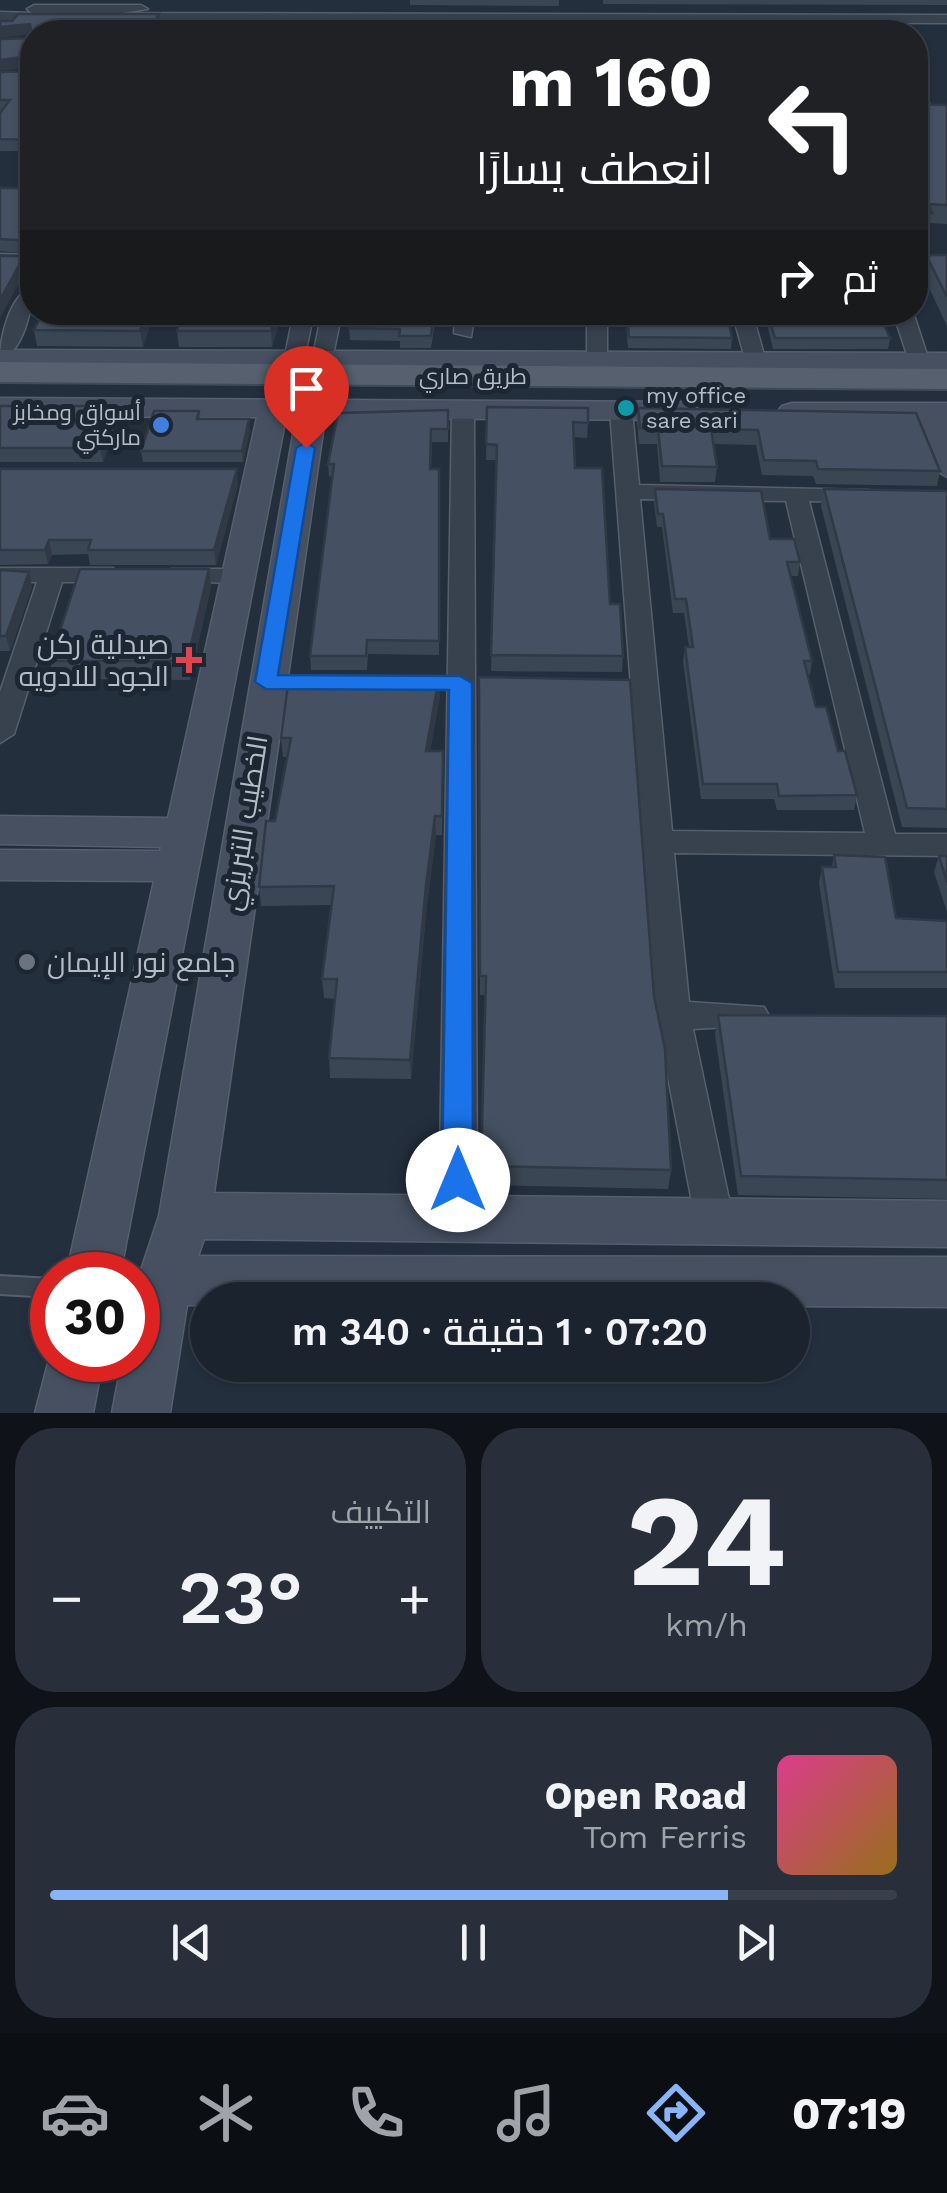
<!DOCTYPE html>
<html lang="ar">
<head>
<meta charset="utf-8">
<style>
	:root { --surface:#1b232e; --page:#282f3a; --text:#f1f3f6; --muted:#a0a4aa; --line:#39404a; --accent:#8ab4f8 }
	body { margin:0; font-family:"Work Sans",Cairo,sans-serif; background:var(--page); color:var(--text); direction:rtl; height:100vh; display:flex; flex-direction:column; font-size:38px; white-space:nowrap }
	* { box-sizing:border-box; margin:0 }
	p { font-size:32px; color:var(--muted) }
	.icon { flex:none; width:55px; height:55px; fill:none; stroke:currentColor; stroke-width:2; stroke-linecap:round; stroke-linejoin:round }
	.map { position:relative; height:1413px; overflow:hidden; direction:ltr }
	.side { display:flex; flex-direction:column; gap:15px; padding:15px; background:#0f1319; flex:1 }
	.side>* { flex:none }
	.banner { position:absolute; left:20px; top:20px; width:908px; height:305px; border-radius:40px; box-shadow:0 2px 8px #0004,0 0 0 2px var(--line); direction:rtl; background:#202124; color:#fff; overflow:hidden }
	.speed { position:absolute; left:30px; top:1252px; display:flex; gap:20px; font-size:50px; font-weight:700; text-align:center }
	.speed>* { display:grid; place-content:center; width:130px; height:130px; border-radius:50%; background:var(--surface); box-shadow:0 2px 8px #0004,0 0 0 2px var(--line); line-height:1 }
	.speed .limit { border:15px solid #d22; background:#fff; color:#111 }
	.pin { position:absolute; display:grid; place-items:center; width:85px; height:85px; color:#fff; margin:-102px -42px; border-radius:50% 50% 50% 0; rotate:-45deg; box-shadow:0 0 10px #0007 }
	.pin .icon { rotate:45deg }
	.me { position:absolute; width:110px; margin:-55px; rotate:0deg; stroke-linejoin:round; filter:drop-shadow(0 0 8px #0008) }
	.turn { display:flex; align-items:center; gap:35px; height:210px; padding:0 50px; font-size:45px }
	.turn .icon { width:130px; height:130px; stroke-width:2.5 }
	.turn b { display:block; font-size:70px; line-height:85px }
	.then { display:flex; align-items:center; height:95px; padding:0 50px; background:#0003; gap:20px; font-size:38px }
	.big { font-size:75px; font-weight:600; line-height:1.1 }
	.side .card { flex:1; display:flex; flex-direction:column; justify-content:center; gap:15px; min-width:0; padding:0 35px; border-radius:40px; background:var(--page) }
	.side .dial { align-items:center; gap:0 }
	.dial b { font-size:130px; line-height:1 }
	.song { display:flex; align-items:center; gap:30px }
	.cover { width:120px; height:120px; border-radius:15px; background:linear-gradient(135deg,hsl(330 70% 55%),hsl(40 70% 35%)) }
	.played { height:10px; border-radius:5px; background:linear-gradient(90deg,var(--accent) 80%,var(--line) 80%) }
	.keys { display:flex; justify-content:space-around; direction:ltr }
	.heat { display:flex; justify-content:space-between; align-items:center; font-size:55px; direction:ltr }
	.side .tiles { flex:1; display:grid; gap:15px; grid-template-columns:1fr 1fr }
	.card:last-child { grid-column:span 2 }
	.trip { position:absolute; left:190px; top:1282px; width:620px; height:100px; border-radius:50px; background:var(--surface); box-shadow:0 2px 8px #0004,0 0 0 2px var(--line); font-weight:600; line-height:100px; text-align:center; direction:rtl }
	.dock { display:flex; height:160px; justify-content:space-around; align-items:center; background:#0b0e12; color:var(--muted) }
	.dock .icon { width:70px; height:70px }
	.dock .current { color:var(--accent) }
	.dock b { font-size:45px; color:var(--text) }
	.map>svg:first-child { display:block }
</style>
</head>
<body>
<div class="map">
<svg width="947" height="1413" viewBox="0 0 947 1413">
	<rect width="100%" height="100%" fill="#242f3e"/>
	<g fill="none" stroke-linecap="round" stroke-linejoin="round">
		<defs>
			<g id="lane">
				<polygon points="490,16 493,18 494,32 488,32 487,18"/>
				<polygon points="515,16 518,18 520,32 514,32 512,18"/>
				<polygon points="685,16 688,18 691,30 706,30 704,18 709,17 713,32 685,32 682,18"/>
				<polygon points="859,17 862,19 867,32 861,32 856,19"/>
				<polygon points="880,18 884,18 892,32 886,32"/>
				<polygon points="915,84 919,86 933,111 915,118 915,113 925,110 915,93"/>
				<polygon points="0,1276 52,1279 52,1297 0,1294"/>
			</g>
			<g id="street">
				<polygon points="34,5 141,5 148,9 122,13 947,15 947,23 116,20 121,13 53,13 60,17 53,21 0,20 0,12 32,13 27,9"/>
				<polygon points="0,254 32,255 32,265 0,266"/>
				<polygon points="915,259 947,260 947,272 915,271"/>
				<path d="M32 287C33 308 23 352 0 360 0 338 9 296 32 287Z"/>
				<polygon points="294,312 314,312 304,360 294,366 284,360"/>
				<polygon points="322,312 342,312 332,360 322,366 312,360"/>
				<polygon points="455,312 475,312 471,337 454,333"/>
				<polygon points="587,312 607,312 607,361 597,367 587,361"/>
				<polygon points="732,312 752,312 766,362 763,366 749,366 746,362"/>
				<polygon points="893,312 913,312 929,361 926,365 919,367 909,361"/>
				<polygon points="463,404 474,410 477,1219 471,1231 458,1236 445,1231 439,1219 452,410"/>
				<path d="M621 405 632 411 639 485 869 490V500L861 502 809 501 895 834H947V856L674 853 689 1002 764 1007 769 1016 764 1025 693 1029 734 1223 728 1235 715 1240 702 1235 696 1223 656 1015 610 411ZM640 499 786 501 865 833 672 831Z"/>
				<polygon points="0,568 113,568 125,575 113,582 62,582 14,734 0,743 0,692 37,582 0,582"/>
				<polygon points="171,569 238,569 250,576 238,583 162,581 159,576"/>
			</g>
			<g id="secondary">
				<polygon points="0,350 947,353 947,369 0,366"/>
				<polygon points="0,398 687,402 702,411 687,420 325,418 214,1193 947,1201 947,1247 204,1239 198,1256 947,1257 947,1307 792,1306 792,1300 208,1300 208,1305 187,1305 170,1413 112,1413 122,1360 138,1360 138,1279 159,1216 296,417 286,417 120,1275 66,1275 154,881 0,880 0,850 160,851 161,847 0,844 0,816 168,818 257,417 0,416"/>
				<polygon points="792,403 947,403 947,477 932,468 915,421 782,418 777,412 782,406"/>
				<polygon points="52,1348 52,1360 103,1360 93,1413 35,1413"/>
			</g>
			<polygon id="primary" points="0,362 947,369 947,389 0,382"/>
		</defs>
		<use href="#lane" stroke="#565f6c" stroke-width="4"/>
		<use href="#street" stroke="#565f6c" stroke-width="3"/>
		<use href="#secondary" stroke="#565f6c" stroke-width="3"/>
		<use href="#primary" stroke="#414a57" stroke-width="4"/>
		<use href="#lane" fill="#38414e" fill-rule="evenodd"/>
		<use href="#street" fill="#38414e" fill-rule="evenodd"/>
		<use href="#secondary" fill="#465061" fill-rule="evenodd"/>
		<use href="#primary" fill="#56606e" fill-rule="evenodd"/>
	</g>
	<g fill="#3b4654">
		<polygon points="410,0 559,0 559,6 410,5"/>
		<polygon points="603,0 947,0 947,5 603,4"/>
		<polygon points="32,71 32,151 0,151 0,113 2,111 0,111 0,72"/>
		<polygon points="915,104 947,105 947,224 930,223 928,232 915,231"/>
		<polygon points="32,172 32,254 0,251 0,188 23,188"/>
		<polygon points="926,255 947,255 947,326 923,275"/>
		<polygon points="43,312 154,312 143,347 37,346 34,330"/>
		<polygon points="182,312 282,312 272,347 179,347 177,331"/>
		<polygon points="352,312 454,312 451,324 435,323 431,348 400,348 400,341 350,340 349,328"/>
		<polygon points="475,312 580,312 580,327 487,327 477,324"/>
		<polygon points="625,312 727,312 732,338 731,349 628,348"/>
		<polygon points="823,312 872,312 875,319 890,338 888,349 773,349 768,328 769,318 825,318"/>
		<polygon points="0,406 117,420 103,462 0,462"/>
		<polygon points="487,407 588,423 587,438 574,437 575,468 623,656 622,672 491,671 496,460 486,460"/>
		<polygon points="638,408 916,413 940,471 937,486 816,484 813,476 762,475 756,445 713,444 717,467 715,482 660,482 657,444 639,444 637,423"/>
		<polygon points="448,410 448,442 432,442 431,469 439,469 439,655 368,654 367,670 311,670 310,656 332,477 329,476 328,464"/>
		<polygon points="199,411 200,419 250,430 243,462 143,462 141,451"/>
		<polygon points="0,469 238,484 216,565 90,565 88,554 52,555 48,564 0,565"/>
		<polygon points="655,489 770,539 800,562 798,576 791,576 812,661 810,675 808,675 816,707 857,795 854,810 777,810 774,799 701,799 683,661 685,647 689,647 684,613 673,613 662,527 657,527 654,503"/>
		<polygon points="824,489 947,491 947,828 902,827 821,506"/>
		<polygon points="209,569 211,587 190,680 54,679 50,661"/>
		<polygon points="0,570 32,587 10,651 0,651"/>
		<polygon points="479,677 654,996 671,1170 668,1189 481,1185 485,995 480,995"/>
		<polygon points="440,696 430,751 443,751 442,835 436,835 427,904 411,1079 330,1078 329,1058 335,999 324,998 322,979 331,905 261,906 259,887 275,821 287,757 283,757 281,738"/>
		<polygon points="834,855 896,918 947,921 947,988 835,988 819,883 822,867 832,867"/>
		<polygon points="939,856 947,856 947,912 934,872"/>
		<polygon points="718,1015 947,1016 947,1199 738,1195 715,1034"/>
	</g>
	<g fill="#303945">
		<polygon points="159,14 160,24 155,32 148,32"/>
		<polygon points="30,24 32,34 0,38 0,27"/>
		<polygon points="30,56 32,67 0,71 0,60"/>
		<polygon points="24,256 27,269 0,318 0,300"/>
		<polygon points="147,312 154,312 143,347 140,331"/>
		<polygon points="276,312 282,312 272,347 271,331"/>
		<polygon points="115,406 117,420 103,462 100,448"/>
		<polygon points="249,419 250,430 243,462 242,451"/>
		<polygon points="237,469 238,484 216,565 214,550"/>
		<polygon points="49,540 52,555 48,564 45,550"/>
		<polygon points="209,569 211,587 190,680 187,661"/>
		<polygon points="29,572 32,587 10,651 6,636"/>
		<polygon points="439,677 440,696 427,769 426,751"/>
		<polygon points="435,816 436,835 427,904 411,1079 410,1060 426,885"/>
	</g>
	<g fill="#455162" stroke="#303945" stroke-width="2.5">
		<polygon points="18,14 159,14 148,32 32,32 32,36 30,24 0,27 0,21 12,21"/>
		<polygon points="32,38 32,69 30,56 0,60 0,39"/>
		<polygon points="32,71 32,140 0,139 0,113 10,100 0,100 0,72"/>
		<polygon points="915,104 947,105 947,205 928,204 932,213 915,211"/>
		<polygon points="32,172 32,241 0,239 0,188 23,188"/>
		<polygon points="926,255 947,255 947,297"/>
		<polygon points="0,256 24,256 0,300"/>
		<polygon points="43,312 147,312 140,331 34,330"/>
		<polygon points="182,312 276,312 271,331 177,331"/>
		<polygon points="352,312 434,312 431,336 399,336 400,329 349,328"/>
		<polygon points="580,312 581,316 487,315 477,312"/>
		<polygon points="627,312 727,312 732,338 629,337"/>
		<polygon points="828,312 872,312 875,319 882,320 890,338 775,338 769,318 830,318"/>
		<polygon points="0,406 115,406 100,448 0,448"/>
		<polygon points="487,407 588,408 588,423 573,422 575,468 602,468 610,604 620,604 623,656 491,655 497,445 486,444"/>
		<polygon points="638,408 916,413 940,471 818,469 816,461 764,460 758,430 711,429 717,467 662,466 658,429 640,428"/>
		<polygon points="448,410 448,429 431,429 430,469 439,469 439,641 367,640 366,656 310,656 334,464 328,464 338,413"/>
		<polygon points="154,411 199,411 197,419 249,419 242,451 141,451"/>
		<polygon points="0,469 237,469 214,550 88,550 91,540 49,540 45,550 0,550"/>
		<polygon points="655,489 761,491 770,539 794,539 800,562 787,562 812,661 804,661 816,707 826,707 838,751 845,751 857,795 779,796 777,784 703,784 685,647 693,647 686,599 675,599 663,514 658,514"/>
		<polygon points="824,489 947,491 947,809 907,808"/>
		<polygon points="80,569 209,569 187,661 50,661"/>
		<polygon points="0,570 29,572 6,636 0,636"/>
		<polygon points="289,676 439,677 426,751 443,751 442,816 435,816 426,885 410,1060 329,1058 337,979 322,979 334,886 259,887 266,821 275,821 291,738 281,738"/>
		<polygon points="479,677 630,680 654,996 665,1049 671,1170 481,1166 486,976 480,976"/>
		<polygon points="834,855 885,857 896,918 947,921 947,972 838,972 822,867 836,867"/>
		<polygon points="939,856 947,856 947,882"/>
		<polygon points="718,1015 947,1016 947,1180 741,1176"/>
	</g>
	<polygon fill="#1a73e8" stroke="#114b97" stroke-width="2.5" points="306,442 315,448 278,675 460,676 472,683 473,1180 469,1190 458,1194 447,1190 442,1180 449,690 266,689 255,682 296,448"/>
	<circle fill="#0f9aa8" stroke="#1d2633" stroke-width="4" cx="626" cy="408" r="10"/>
	<circle fill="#3f7fe0" stroke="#1d2633" stroke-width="4" cx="161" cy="425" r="10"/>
	<path fill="#e0444e" stroke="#1d2633" stroke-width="4" d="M184 645h10v10h10v10h-10v10h-10v-10h-10v-10h10z"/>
	<circle fill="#6b7280" stroke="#1d2633" stroke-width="4" cx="27" cy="962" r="10"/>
	<g text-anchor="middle" stroke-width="10" stroke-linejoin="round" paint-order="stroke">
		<g font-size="22" fill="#b4bcc9" stroke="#1d2633">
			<text x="473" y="384">طريق صاري</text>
		</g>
		<g font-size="22" fill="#b4bcc9" stroke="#1d2633" text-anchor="start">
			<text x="646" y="403">my office<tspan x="646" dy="25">sare sari</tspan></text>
			<text x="141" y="420" text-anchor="end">أسواق ومخابز<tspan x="141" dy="25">ماركتي</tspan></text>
		</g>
		<g font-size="28" fill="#b4bcc9" stroke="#1d2633" text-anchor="end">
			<text x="169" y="654">صيدلية ركن<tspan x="169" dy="32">الجود للادويه</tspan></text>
			<text x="47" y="972" text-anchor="start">جامع نور الإيمان</text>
		</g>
		<g font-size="28" fill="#b4bcc9" stroke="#1d2633">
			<text transform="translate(244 823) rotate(-81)" y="10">الخطيب التبريزي</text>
		</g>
	</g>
</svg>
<div class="speed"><div class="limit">30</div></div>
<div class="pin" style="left:306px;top:448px;background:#d93025"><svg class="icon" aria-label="arrive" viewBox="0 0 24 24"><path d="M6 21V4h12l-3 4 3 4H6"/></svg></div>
<svg class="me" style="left:458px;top:1180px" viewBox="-20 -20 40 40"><circle r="19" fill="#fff"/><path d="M0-13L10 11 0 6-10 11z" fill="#1a73e8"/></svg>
<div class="trip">07:20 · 1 دقيقة · 340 m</div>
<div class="banner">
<div class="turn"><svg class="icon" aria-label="left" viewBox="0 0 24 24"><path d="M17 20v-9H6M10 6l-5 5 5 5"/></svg><div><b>160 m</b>انعطف يسارًا</div></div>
<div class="then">ثم<svg class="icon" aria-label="right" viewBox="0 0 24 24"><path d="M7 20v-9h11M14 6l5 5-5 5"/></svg></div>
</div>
</div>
<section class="side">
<div class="tiles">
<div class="card dial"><b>24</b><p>km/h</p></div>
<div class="card"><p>التكييف</p>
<div class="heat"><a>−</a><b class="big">23°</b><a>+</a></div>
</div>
<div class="card">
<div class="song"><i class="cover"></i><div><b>Open Road</b><p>Tom Ferris</p></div></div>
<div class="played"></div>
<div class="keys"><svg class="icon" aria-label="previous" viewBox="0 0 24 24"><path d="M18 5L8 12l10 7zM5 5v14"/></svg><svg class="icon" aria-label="pause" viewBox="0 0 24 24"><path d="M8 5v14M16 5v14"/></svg><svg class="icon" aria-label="next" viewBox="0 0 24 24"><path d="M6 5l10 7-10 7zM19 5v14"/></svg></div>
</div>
</div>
</section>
<nav class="dock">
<b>07:19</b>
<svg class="icon current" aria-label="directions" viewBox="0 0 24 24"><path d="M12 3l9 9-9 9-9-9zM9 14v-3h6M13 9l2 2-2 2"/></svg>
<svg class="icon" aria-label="music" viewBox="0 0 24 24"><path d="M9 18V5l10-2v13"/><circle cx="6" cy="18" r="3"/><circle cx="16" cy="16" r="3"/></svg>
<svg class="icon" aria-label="phone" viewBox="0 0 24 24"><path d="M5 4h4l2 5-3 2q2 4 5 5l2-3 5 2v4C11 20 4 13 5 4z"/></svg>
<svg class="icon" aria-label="climate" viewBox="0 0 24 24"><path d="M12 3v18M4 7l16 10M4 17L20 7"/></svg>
<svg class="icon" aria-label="car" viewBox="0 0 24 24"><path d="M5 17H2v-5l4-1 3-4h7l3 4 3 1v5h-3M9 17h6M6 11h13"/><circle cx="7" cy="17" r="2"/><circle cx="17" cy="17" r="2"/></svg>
</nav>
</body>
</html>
